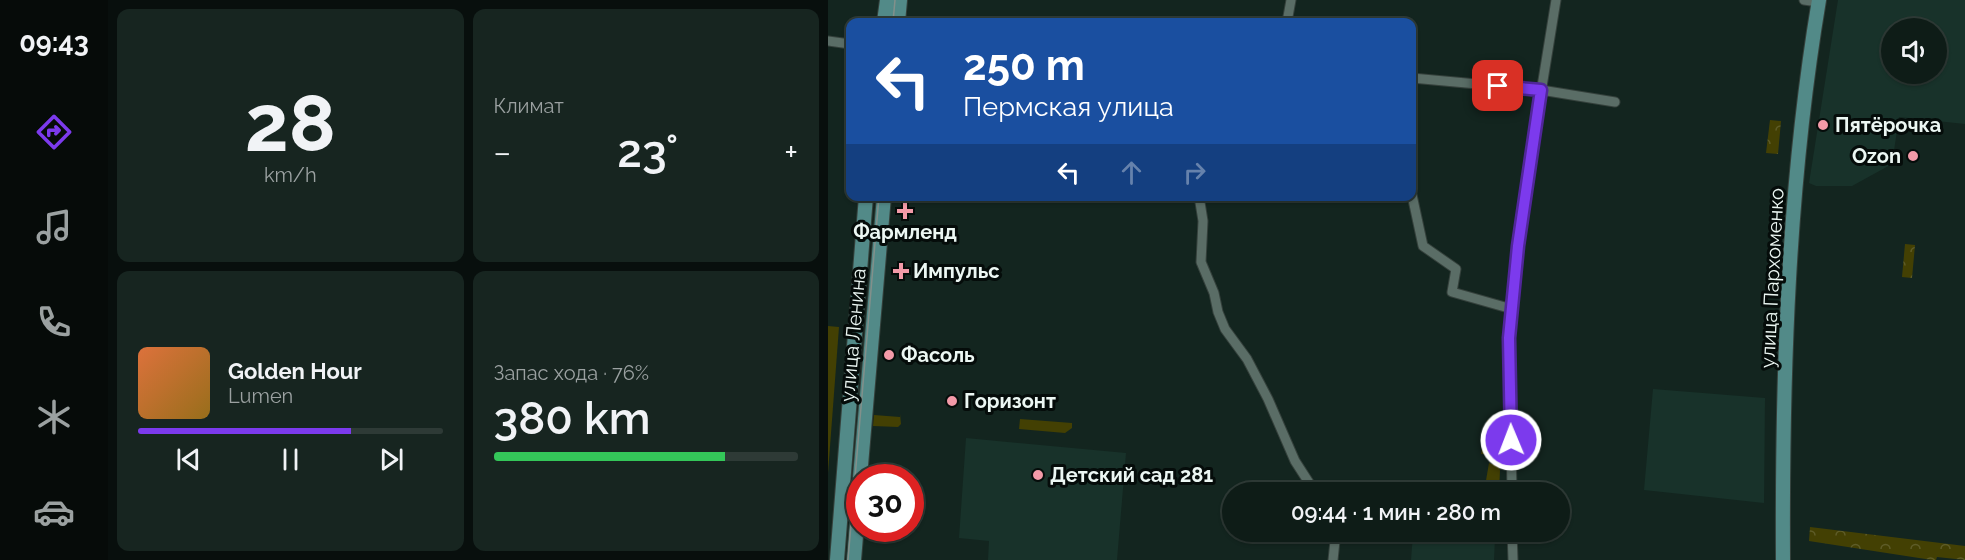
<!DOCTYPE html>
<html lang="ru">
<head>
<meta charset="utf-8">
<style>
	:root { --surface:#0e1c17; --page:#172520; --text:#f1f3f6; --muted:#9ba1a1; --line:#2e3a36; --accent:#7c3aed }
	body { margin:0; font-family:Raleway,sans-serif; background:var(--page); color:var(--text); height:100vh; display:flex; flex-direction:column; font-size:22px; white-space:nowrap }
	* { box-sizing:border-box; margin:0 }
	p { font-size:20px; color:var(--muted) }
	.icon { flex:none; width:33px; height:33px; fill:none; stroke:currentColor; stroke-width:2; stroke-linecap:round; stroke-linejoin:round }
	.map { position:relative; flex:1; overflow:hidden }
	.sheet { display:flex; flex-direction:column; gap:9px; padding:9px; background:#080f0d; width:720px }
	.sheet>* { flex:none }
	.hud { position:absolute; left:18px; top:18px; width:570px; height:183px; border-radius:12px; box-shadow:0 2px 4px #0004,0 0 0 2px var(--line); background:#1a4fa0; color:#fff; overflow:hidden }
	.controls { position:absolute; left:1053px; top:18px; display:grid; gap:12px }
	.controls a { display:grid; place-items:center; width:66px; height:66px; border-radius:50%; background:var(--surface); box-shadow:0 2px 4px #0004,0 0 0 2px var(--line); font-size:30px }
	.speed { position:absolute; left:18px; top:464px; display:flex; gap:12px; font-size:30px; font-weight:700; text-align:center }
	.speed>* { display:grid; place-content:center; width:78px; height:78px; border-radius:50%; background:var(--surface); box-shadow:0 2px 4px #0004,0 0 0 2px var(--line); line-height:1 }
	.speed .limit { border:9px solid #d22; background:#fff; color:#111 }
	.pin { position:absolute; display:grid; place-items:center; width:51px; height:51px; color:#fff; margin:-26px; border-radius:12px; box-shadow:0 3px 9px #0006 }
	.me { position:absolute; width:66px; margin:-33px; rotate:359deg; stroke-linejoin:round; filter:drop-shadow(0 0 4px #0008) }
	.turn { display:flex; align-items:center; gap:21px; height:126px; padding:0 18px; font-size:27px }
	.turn .icon { width:78px; height:78px; stroke-width:2.5 }
	.turn b { display:block; font-size:42px; line-height:51px }
	.lanes { display:flex; align-items:center; height:57px; padding:0 18px; background:#0003; justify-content:center; gap:30px; direction:ltr }
	.lanes .off { opacity:.35 }
	.big { font-size:45px; font-weight:600; line-height:1.1 }
	.sheet .card { flex:1; display:flex; flex-direction:column; justify-content:center; gap:9px; min-width:0; padding:0 21px; border-radius:12px; background:var(--page) }
	.sheet .dial { align-items:center; gap:0 }
	.dial b { font-size:78px; line-height:1 }
	.song { display:flex; align-items:center; gap:18px }
	.cover { width:72px; height:72px; border-radius:9px; background:linear-gradient(135deg,hsl(20 70% 55%),hsl(40 70% 35%)) }
	.played { height:6px; border-radius:3px; background:linear-gradient(90deg,var(--accent) 70%,var(--line) 70%) }
	.keys { display:flex; justify-content:space-around; direction:ltr }
	.heat { display:flex; justify-content:space-between; align-items:center; font-size:33px; direction:ltr }
	.charge { height:9px; border-radius:4px; background:linear-gradient(90deg,#34c759 76%,var(--line) 0) }
	.sheet .tiles { flex:1; display:grid; gap:9px; grid-template-columns:repeat(2,1fr) }
	.trip { position:absolute; left:394px; top:482px; width:348px; height:60px; border-radius:30px; background:var(--surface); box-shadow:0 2px 4px #0004,0 0 0 2px var(--line); font-weight:600; line-height:60px; text-align:center }
	main { display:flex; flex:1; min-height:0 }
	.dock { display:flex; flex-direction:column; width:108px; justify-content:space-around; align-items:center; background:#060b09; color:var(--muted) }
	.dock .icon { width:42px; height:42px }
	.dock .current { color:var(--accent) }
	.dock b { font-size:27px; color:var(--text) }
	.map>svg:first-child { display:block }
</style>
</head>
<body>
<main>
<nav class="dock">
<b>09:43</b>
<svg class="icon current" aria-label="directions" viewBox="0 0 24 24"><path d="M12 3l9 9-9 9-9-9zM9 14v-3h6M13 9l2 2-2 2"/></svg>
<svg class="icon" aria-label="music" viewBox="0 0 24 24"><path d="M9 18V5l10-2v13"/><circle cx="6" cy="18" r="3"/><circle cx="16" cy="16" r="3"/></svg>
<svg class="icon" aria-label="phone" viewBox="0 0 24 24"><path d="M5 4h4l2 5-3 2q2 4 5 5l2-3 5 2v4C11 20 4 13 5 4z"/></svg>
<svg class="icon" aria-label="climate" viewBox="0 0 24 24"><path d="M12 3v18M4 7l16 10M4 17L20 7"/></svg>
<svg class="icon" aria-label="car" viewBox="0 0 24 24"><path d="M5 17H2v-5l4-1 3-4h7l3 4 3 1v5h-3M9 17h6M6 11h13"/><circle cx="7" cy="17" r="2"/><circle cx="17" cy="17" r="2"/></svg>
</nav>
<section class="sheet">
<div class="tiles">
<div class="card dial"><b>28</b><p>km/h</p></div>
<div class="card"><p>Климат</p>
<div class="heat"><a>−</a><b class="big">23°</b><a>+</a></div>
</div>
<div class="card">
<div class="song"><i class="cover"></i><div><b>Golden Hour</b><p>Lumen</p></div></div>
<div class="played"></div>
<div class="keys"><svg class="icon" aria-label="previous" viewBox="0 0 24 24"><path d="M18 5L8 12l10 7zM5 5v14"/></svg><svg class="icon" aria-label="pause" viewBox="0 0 24 24"><path d="M8 5v14M16 5v14"/></svg><svg class="icon" aria-label="next" viewBox="0 0 24 24"><path d="M6 5l10 7-10 7zM19 5v14"/></svg></div>
</div>
<div class="card"><p>Запас хода · 76%</p><b class="big">380 km</b><div class="charge"></div></div>
</div>
</section>
<div class="map">
<svg width="1137" height="560" viewBox="0 0 1137 560">
	<defs>
		<pattern id="forest-crowns" width="20" height="18" patternUnits="userSpaceOnUse" patternTransform="scale(1.5)"><rect width="20" height="18" fill="#434003"/><path d="M2 6a3 3 0 1 1 6 0M12 15a3 3 0 1 1 6 0" fill="none" stroke="#5e5c28"/></pattern>
	</defs>
	<rect width="100%" height="100%" fill="#13251f"/>
	<g fill="#18322a" fill-rule="evenodd">
		<path d="M1010 0H1137V124L1071 117 1064 164 1024 186H988L981 183ZM1108 28V74H1064V28Z"/>
		<polygon points="825,389 937,398 936,503 816,490"/>
		<polygon points="138,438 298,453 289,560 160,560 161,541 131,538"/>
		<polygon points="585,533 667,538 666,560 583,560"/>
	</g>
	<g fill="#434003">
		<polygon points="0,326 11,327 0,473"/>
		<polygon points="72,414 73,424 70,427 45,426 46,415 72,417"/>
		<polygon points="192,419 244,423 244,428 237,433 191,429"/>
		<polygon points="659,420 671,423 674,427 672,452 669,455 653,454"/>
		<polygon points="661,463 670,466 672,470 671,492 656,492"/>
	</g>
	<g fill="url(#forest-crowns)">
		<polygon points="942,120 953,121 950,154 938,153"/>
		<polygon points="1077,244 1087,245 1084,278 1074,277"/>
		<polygon points="982,527 1137,546 1137,560 1109,557 1108,560 1104,560 981,541"/>
	</g>
	<g fill="none" stroke-linecap="round" stroke-linejoin="round">
		<defs>
			<g id="street">
				<polyline points="976,0 990,2"/>
				<polyline points="459,22 463,0"/>
				<polyline points="0,41 22,44"/>
				<polyline points="584,78 713,90 787,102"/>
				<polyline points="584,195 595,246 628,269 624,292 684,309"/>
				<polyline points="371,196 375,221 373,262 386,293 390,312 397,329 419,359 440,399 467,461 487,492"/>
				<polyline points="684,492 681,338 699,179 728,0"/>
				<polyline points="684,531 685,560"/>
				<polyline points="505,560 508,531"/>
			</g>
			<g id="secondary">
				<polyline points="56,22 59,0"/>
				<polyline points="70,22 72,0"/>
				<polyline points="32,477 56,196"/>
				<polyline points="9,560 38,196"/>
				<polyline points="26,560 32,487"/>
				<path d="M955 560C954 373 960 184 991 0"/>
			</g>
		</defs>
		<use href="#street" stroke="#35413c" stroke-width="11"/>
		<use href="#secondary" stroke="#35413c" stroke-width="16"/>
		<use href="#street" stroke="#5a6d66" stroke-width="9"/>
		<use href="#secondary" stroke="#528a88" stroke-width="14"/>
		<g stroke="#82908b" stroke-width="1.5">
			<polyline points="65,22 67,0"/>
			<polyline points="20,560 51,196"/>
		</g>
	</g>
	<g fill="none" stroke-linecap="round" stroke-linejoin="round">
		<defs>
			<polyline id="route" points="670,86 713,90 690,246 681,338 683,440"/>
		</defs>
		<use href="#route" stroke="#51269a" stroke-width="15"/>
		<use href="#route" stroke="#7c3aed" stroke-width="10"/>
	</g>
	<g fill="#f39aa8" stroke="#050c0a" stroke-width="2">
		<circle cx="995" cy="125" r="6"/>
		<circle cx="1085" cy="156" r="6"/>
		<path d="M74 202h6v6h6v6h-6v6h-6v-6h-6v-6h6z"/>
		<path d="M70 262h6v6h6v6h-6v6h-6v-6h-6v-6h6z"/>
		<circle cx="61" cy="355" r="6"/>
		<circle cx="124" cy="401" r="6"/>
		<circle cx="210" cy="475" r="6"/>
	</g>
	<g text-anchor="middle" stroke-width="6" stroke-linejoin="round" paint-order="stroke">
		<g font-size="20" font-weight="bold" fill="#ecf7f3" stroke="#050c0a" text-anchor="start">
			<text x="1007" y="132">Пятёрочка</text>
			<text x="1073" y="163" text-anchor="end">Ozon</text>
			<text x="77" y="239" text-anchor="middle">Фармленд</text>
			<text x="85" y="278">Импульс</text>
			<text x="73" y="362">Фасоль</text>
			<text x="136" y="408">Горизонт</text>
			<text x="222" y="482">Детский сад 281</text>
		</g>
		<g font-size="20" fill="#ecf7f3" stroke="#050c0a">
			<text transform="translate(944 278) rotate(-87)" y="7">улица Пархоменко</text>
			<text transform="translate(25 335) rotate(-85)" y="7">улица Ленина</text>
		</g>
	</g>
</svg>
<div class="controls">
<a><svg class="icon" aria-label="sound" viewBox="0 0 24 24"><path d="M4 9h4l5-4v14l-5-4H4zM17 9q2 3 0 6"/></svg></a>
</div>
<div class="speed"><div class="limit">30</div></div>
<div class="pin" style="left:670px;top:86px;background:#d93025"><svg class="icon" aria-label="arrive" viewBox="0 0 24 24"><path d="M6 21V4h12l-3 4 3 4H6"/></svg></div>
<svg class="me" style="left:683px;top:440px" viewBox="-20 -20 40 40"><circle r="17" fill="#7c3aed" stroke="#fff" stroke-width="3"/><path d="M0-11L8 9 0 5-8 9z" fill="#fff"/></svg>
<div class="trip">09:44 · 1 мин · 280 m</div>
<div class="hud">
<div class="turn"><svg class="icon" aria-label="left" viewBox="0 0 24 24"><path d="M17 20v-9H6M10 6l-5 5 5 5"/></svg><div><b>250 m</b>Пермская улица</div></div>
<div class="lanes"><svg class="icon" aria-label="left" viewBox="0 0 24 24"><path d="M17 20v-9H6M10 6l-5 5 5 5"/></svg><svg class="icon off" aria-label="ahead" viewBox="0 0 24 24"><path d="M12 20V5M6 11l6-6 6 6"/></svg><svg class="icon off" aria-label="right" viewBox="0 0 24 24"><path d="M7 20v-9h11M14 6l5 5-5 5"/></svg></div>
</div>
</div>
</main>
</body>
</html>
